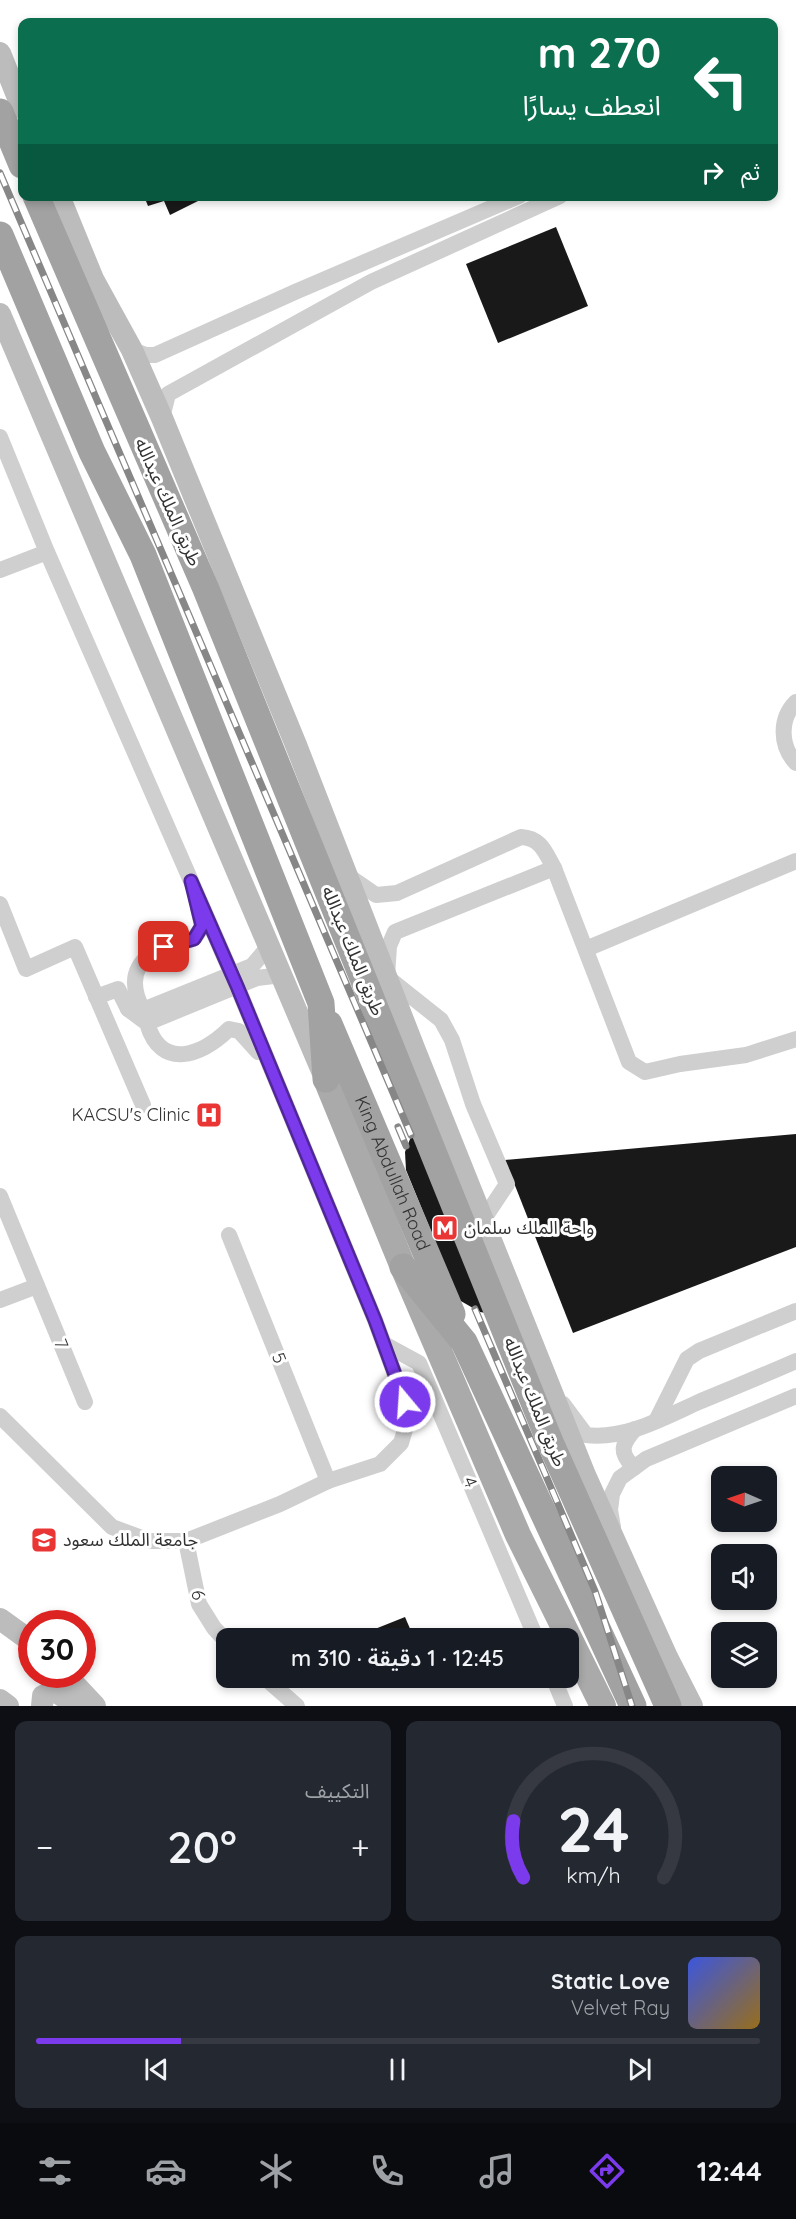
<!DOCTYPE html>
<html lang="ar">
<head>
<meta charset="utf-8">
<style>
	:root { --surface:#171b24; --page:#242831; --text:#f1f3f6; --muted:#9ea1a6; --line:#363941; --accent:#7c3aed }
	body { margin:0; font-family:Quicksand,"Noto Sans Arabic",sans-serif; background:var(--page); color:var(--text); direction:rtl; height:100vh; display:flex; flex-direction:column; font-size:22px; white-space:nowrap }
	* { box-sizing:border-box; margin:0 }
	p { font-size:20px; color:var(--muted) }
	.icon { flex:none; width:33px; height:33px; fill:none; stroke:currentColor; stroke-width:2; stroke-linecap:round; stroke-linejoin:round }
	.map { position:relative; height:1706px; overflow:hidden; direction:ltr }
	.panel { display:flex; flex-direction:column; gap:15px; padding:15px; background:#0d0f14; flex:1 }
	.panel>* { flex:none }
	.top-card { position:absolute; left:18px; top:18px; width:760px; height:183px; border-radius:12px; box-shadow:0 3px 9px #0003; direction:rtl; background:#0b6e4f; color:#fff; overflow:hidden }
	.needle { width:39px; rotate:272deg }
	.controls { position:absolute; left:711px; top:1466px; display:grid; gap:12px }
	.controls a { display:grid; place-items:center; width:66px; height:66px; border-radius:12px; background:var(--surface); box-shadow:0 3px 9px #0003; font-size:30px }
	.speed { position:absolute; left:18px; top:1610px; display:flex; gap:12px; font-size:30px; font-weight:700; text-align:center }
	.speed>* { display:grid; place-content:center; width:78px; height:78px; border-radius:50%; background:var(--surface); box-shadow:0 3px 9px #0003; line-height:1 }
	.speed .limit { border:9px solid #d22; background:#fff; color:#111 }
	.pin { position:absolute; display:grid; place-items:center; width:51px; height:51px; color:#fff; margin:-26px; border-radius:12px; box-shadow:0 3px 9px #0006 }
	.me { position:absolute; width:66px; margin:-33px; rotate:342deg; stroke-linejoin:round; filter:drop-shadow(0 0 4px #0008) }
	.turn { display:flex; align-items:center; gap:21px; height:126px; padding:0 18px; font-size:27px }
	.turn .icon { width:78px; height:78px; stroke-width:2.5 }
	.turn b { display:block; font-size:42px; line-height:51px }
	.then { display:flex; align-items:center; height:57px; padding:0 18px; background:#0003; gap:12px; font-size:22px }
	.big { font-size:45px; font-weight:600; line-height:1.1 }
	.panel .widget { flex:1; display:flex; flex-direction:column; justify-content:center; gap:9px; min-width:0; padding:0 21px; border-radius:12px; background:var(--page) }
	.panel .dial { align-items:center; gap:0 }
	.dial svg { height:156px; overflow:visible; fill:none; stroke:var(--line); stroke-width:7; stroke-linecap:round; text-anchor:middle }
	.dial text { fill:var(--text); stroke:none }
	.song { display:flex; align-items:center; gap:18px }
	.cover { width:72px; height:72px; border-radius:9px; background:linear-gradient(135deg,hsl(230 70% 55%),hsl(40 70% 35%)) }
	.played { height:6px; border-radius:3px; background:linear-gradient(90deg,var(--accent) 20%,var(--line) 20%) }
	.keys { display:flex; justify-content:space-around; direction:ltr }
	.heat { display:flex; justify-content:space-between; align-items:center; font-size:33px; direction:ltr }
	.panel .tiles { flex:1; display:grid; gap:15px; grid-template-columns:1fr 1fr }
	.widget:last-child { grid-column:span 2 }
	.trip { position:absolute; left:216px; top:1628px; width:363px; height:60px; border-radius:12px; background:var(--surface); box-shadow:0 3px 9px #0003; font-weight:600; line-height:60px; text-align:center; direction:rtl }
	.tab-bar { display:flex; height:96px; justify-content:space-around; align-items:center; background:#090b0e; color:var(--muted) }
	.tab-bar .icon { width:42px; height:42px }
	.tab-bar .selected { color:var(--accent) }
	.tab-bar b { font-size:27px; color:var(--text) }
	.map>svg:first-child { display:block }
</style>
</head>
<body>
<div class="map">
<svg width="796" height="1706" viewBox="0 0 796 1706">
	<rect width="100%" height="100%" fill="#fff"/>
	<g fill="#191919">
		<polygon points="144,196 208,196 170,215 164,201 148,206"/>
		<polygon points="556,227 588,306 498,343 466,264"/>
		<polygon points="412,1134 486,1313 480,1312 459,1300 406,1170 405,1152"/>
		<polygon points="796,1134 796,1247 573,1333 505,1160"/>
		<polygon points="405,1617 414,1638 379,1638 375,1629"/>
	</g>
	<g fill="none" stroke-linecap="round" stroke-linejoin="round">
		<g stroke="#cfcfcf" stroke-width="16">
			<polyline points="132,350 146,355 155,355 295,292 519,196"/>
			<polyline points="162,418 168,394 371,282 560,196"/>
			<polyline points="0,437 47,552 237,986 375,1320 405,1402 407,1423 401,1443 380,1464 328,1481 280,1504 186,1541 150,1541 112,1527 0,1416"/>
			<polyline points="0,570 47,552"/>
			<path d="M796 702C779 719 780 746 796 763"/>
			<path d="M347 875 376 895 397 893 521 837C541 838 545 852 554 868L629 1062 645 1072 680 1064 746 1055 796 1039"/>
			<polyline points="0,904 26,969 75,947 143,1105"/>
			<polyline points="586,949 796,861"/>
			<polyline points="96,997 118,989 128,1009"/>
			<path d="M143 1010C124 974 140 954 176 943 181 942 190 941 194 938 197 936 200 929 202 926L198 908"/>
			<polyline points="147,1023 257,978 282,975"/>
			<path d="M258 1052 239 1031 229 1029C202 1055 161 1072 147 1023L128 1009 143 1010 252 966 269 946"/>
			<polyline points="0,1196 85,1402"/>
			<polyline points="483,1220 507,1184 473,1104 452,1040 441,1020 387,977 389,946 395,932 554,868"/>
			<polyline points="229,1235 328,1481"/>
			<polyline points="0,1300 37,1286"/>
			<polyline points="384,1344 419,1363 536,1638"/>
			<path d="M563 1404 586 1435C626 1440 665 1417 701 1401 733 1388 764 1375 796 1361"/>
			<polyline points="656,1421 687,1359 699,1351 796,1311"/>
			<path d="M634 1468C619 1452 621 1445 635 1429"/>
			<polyline points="613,1527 610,1510 612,1494 620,1478 646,1459 796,1396"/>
			<polyline points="186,1541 199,1604 214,1628 226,1641"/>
			<polyline points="264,1677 297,1706"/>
			<polyline points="553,1677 565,1706"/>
		</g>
		<g stroke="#bcbcbc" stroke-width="22">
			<polyline points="0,53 22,108"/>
			<polyline points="59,196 93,279 132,350 162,418 296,745 414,1048 585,1475 667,1657 692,1706"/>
			<polyline points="0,314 322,1071"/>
			<polyline points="0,1619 32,1642"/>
			<polyline points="65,1674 95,1706"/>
			<polyline points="0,1700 8,1706"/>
			<polyline points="42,1706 43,1696 55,1691 77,1706"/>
		</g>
		<polyline stroke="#aaa" stroke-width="26" points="326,1079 403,1267 518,1535 603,1706"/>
		<g stroke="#a2a2a2" stroke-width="27">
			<polyline points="0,112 22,165"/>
			<polyline points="36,196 206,589 550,1442 668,1706"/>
			<polyline points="0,235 92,452 143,555 321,1003 326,1079"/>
			<path id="s1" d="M329 1024 452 1314"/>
			<polyline points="403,1267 464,1342 633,1706"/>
		</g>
		<defs>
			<g id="rail">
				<polyline points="0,173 411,1135"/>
				<polyline points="398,1127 406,1146"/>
				<polyline points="475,1309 595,1591 632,1706"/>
			</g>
		</defs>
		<use href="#rail" stroke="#878787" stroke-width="7"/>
		<use href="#rail" stroke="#fff" stroke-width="4.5" stroke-dasharray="14" stroke-linecap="butt"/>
	</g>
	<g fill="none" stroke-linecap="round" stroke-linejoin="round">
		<defs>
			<polyline id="route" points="164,947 194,939 202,926 191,881 237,986 375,1320 405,1402"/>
		</defs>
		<use href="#route" stroke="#51269a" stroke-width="15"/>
		<use href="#route" stroke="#7c3aed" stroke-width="10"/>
	</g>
	<defs>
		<symbol id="hospital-square" viewBox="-11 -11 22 22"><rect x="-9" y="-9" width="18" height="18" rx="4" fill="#e93534" stroke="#fff"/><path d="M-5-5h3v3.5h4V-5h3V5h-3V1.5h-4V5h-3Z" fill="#fff"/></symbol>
		<symbol id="metro-square" viewBox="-11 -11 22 22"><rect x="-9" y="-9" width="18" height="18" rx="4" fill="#e93534" stroke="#fff"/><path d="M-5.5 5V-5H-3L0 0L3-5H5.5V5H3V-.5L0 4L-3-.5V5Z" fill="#fff"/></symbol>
		<symbol id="university-square" viewBox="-11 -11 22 22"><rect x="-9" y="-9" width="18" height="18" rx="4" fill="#e93534" stroke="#fff"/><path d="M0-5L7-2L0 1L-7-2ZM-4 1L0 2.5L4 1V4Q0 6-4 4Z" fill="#fff"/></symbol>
	</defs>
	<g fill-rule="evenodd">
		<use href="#hospital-square" x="194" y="1100" width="30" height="30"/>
		<use href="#metro-square" x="430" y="1213" width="30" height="30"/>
		<use href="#university-square" x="29" y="1525" width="30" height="30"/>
	</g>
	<g text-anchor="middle" stroke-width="6" stroke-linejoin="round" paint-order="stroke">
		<g font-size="18" fill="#323232" stroke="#fff">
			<text transform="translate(168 502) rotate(66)" y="6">طريق الملك عبدالله</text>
			<text transform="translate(353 951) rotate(68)" y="6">طريق الملك عبدالله</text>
			<text dy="6" stroke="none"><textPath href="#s1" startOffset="162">King Abdullah Road</textPath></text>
			<text transform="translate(61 1344) rotate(68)" y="6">7</text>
			<text transform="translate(279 1358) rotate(68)" y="6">5</text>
			<text transform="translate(535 1402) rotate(68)" y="6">طريق الملك عبدالله</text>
			<text transform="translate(470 1482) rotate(67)" y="6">4</text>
			<text transform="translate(198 1595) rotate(75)" y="6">6</text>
		</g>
		<g font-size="18" fill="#323232" stroke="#fff" text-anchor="start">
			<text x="190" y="1121" text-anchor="end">KACSU's Clinic</text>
			<text x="464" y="1234">واحة الملك سلمان</text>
			<text x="63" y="1546">جامعة الملك سعود</text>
		</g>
	</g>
</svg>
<div class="controls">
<a><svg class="needle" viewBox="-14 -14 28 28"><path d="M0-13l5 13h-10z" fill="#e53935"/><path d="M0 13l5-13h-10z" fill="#9ea1a6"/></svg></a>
<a><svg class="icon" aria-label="sound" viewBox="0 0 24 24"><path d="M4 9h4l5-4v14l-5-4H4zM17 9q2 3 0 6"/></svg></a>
<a><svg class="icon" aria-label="layers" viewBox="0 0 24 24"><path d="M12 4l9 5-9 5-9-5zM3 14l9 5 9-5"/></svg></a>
</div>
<div class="speed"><div class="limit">30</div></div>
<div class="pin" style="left:164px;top:947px;background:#d93025"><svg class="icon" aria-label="arrive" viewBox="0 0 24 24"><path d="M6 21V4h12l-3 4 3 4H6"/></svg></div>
<svg class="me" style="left:405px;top:1402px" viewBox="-20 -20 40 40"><circle r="17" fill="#7c3aed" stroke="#fff" stroke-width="3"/><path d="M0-11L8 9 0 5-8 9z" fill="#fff"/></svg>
<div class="trip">12:45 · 1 دقيقة · 310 m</div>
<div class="top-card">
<div class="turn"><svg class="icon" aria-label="left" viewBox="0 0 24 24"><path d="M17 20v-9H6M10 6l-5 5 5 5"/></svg><div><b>270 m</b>انعطف يسارًا</div></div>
<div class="then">ثم<svg class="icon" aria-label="right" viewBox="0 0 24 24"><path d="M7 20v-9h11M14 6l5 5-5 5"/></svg></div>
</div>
</div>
<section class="panel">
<div class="tiles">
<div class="widget dial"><svg viewBox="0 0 100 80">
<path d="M14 69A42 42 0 1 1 86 69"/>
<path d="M14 69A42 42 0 0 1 9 40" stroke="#7c3aed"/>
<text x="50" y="56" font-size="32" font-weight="700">24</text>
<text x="50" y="72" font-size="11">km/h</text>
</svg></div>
<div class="widget"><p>التكييف</p>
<div class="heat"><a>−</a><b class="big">20°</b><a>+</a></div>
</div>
<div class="widget">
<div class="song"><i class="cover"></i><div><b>Static Love</b><p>Velvet Ray</p></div></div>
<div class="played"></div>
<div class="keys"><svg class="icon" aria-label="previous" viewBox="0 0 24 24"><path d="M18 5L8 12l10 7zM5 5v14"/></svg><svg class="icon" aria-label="pause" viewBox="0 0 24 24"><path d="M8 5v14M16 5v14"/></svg><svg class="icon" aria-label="next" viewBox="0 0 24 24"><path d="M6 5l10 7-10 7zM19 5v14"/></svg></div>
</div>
</div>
</section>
<nav class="tab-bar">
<b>12:44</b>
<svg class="icon selected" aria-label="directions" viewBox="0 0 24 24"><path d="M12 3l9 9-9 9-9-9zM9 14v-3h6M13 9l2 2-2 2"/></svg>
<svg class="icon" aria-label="music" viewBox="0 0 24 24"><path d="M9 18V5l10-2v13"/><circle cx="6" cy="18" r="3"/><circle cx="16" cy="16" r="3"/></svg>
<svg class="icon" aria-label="phone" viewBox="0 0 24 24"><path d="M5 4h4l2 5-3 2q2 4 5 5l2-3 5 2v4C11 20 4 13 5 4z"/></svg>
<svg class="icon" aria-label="climate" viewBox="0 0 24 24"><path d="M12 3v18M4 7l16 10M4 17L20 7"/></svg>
<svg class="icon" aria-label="car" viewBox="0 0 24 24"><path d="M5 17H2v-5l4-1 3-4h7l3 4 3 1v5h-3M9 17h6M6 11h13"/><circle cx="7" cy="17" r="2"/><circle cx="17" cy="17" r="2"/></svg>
<svg class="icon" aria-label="filters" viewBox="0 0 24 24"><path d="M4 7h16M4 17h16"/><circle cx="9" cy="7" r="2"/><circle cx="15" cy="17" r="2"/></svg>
</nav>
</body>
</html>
